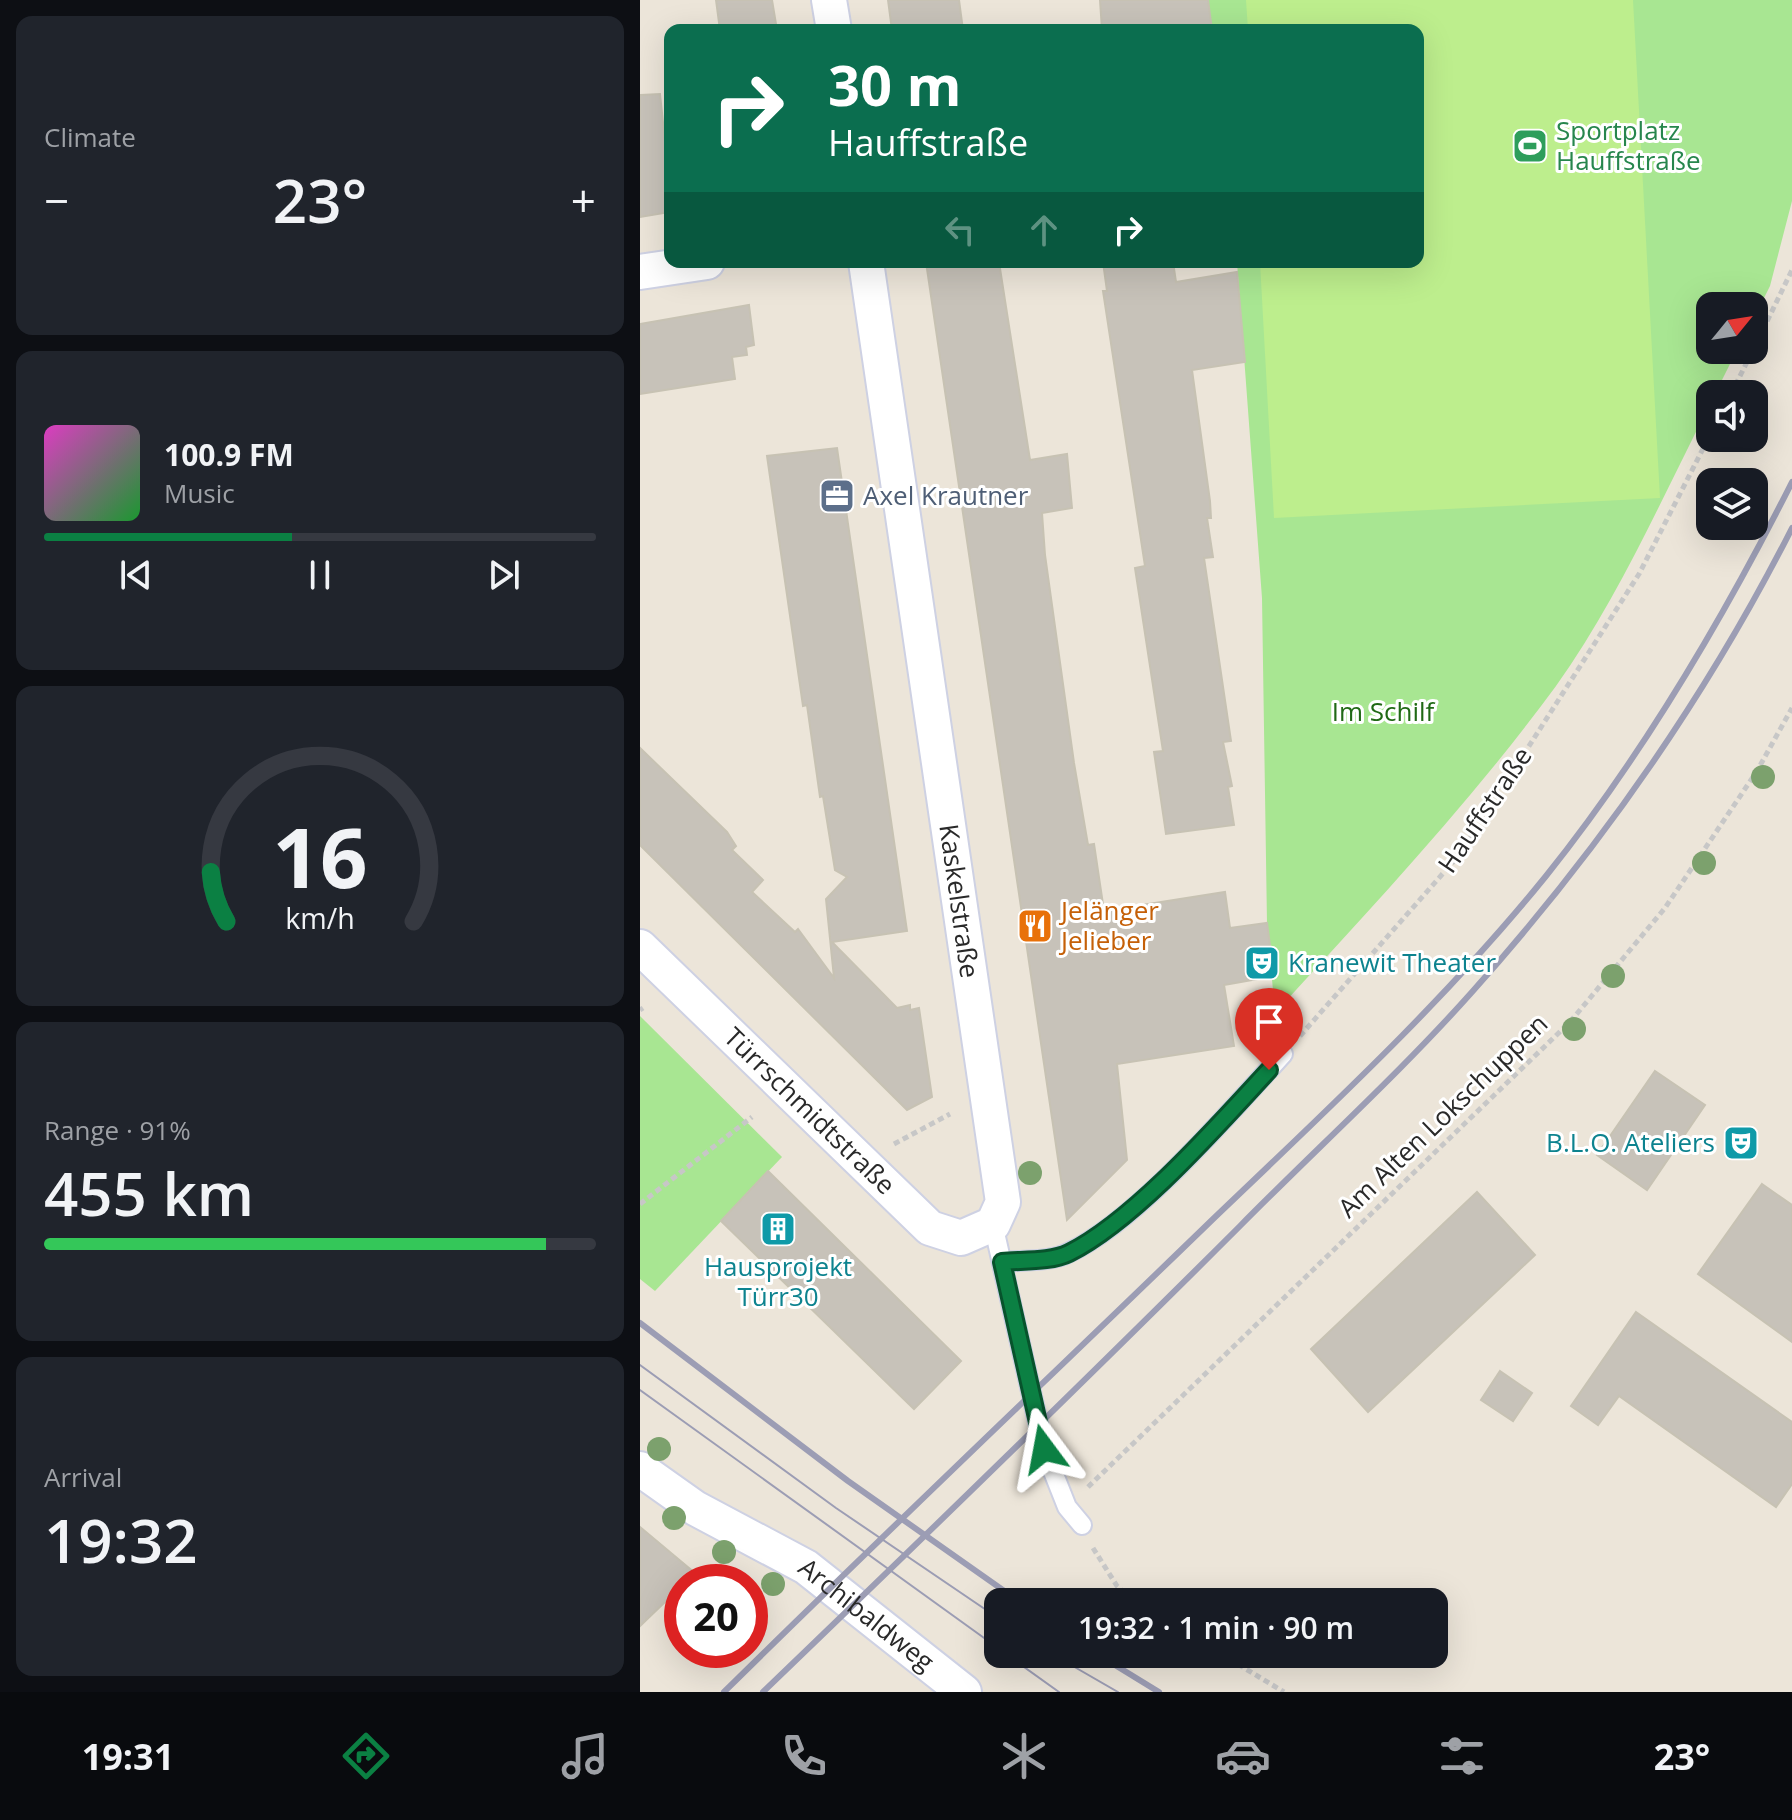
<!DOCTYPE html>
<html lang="en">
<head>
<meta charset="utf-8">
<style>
	:root { --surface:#171b24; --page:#20242c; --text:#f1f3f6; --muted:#9ea1a6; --line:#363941; --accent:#0b8043 }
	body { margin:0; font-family:"Open Sans",sans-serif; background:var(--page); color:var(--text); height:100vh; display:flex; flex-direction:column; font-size:30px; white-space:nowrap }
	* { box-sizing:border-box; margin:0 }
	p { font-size:26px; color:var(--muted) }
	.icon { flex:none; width:44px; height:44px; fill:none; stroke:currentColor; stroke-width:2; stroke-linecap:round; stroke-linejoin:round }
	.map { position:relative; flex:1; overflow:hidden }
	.panel { display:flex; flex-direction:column; gap:16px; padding:16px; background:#0d0f14; width:640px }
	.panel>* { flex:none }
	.hud { position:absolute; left:24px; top:24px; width:760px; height:244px; border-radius:16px; box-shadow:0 8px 32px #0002; background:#0b6e4f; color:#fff; overflow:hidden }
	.needle { width:52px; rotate:60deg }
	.controls { position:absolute; left:1056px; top:292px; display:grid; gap:16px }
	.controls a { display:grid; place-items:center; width:72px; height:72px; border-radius:16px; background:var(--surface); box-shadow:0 8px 32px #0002; font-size:40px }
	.speed { position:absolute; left:24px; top:1564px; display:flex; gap:16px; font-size:40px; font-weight:700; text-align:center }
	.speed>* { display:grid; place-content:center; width:104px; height:104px; border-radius:50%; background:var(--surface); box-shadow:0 8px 32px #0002; line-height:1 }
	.speed .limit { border:12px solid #d22; background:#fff; color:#111 }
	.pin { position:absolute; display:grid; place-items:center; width:68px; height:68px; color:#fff; margin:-82px -34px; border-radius:50% 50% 50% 0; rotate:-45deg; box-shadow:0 0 8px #0007 }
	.pin .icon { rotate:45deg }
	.me { position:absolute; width:88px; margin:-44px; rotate:347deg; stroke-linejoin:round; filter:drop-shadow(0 0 6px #0008) }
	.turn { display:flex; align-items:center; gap:28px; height:168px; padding:0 32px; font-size:36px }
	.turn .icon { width:104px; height:104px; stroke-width:2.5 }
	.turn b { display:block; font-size:56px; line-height:68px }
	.lanes { display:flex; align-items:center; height:76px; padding:0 32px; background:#0003; justify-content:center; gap:40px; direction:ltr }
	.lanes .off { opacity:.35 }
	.big { font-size:60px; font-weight:600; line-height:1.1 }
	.panel .tile { flex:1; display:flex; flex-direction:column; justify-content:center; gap:12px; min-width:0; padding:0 28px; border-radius:16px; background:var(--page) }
	.panel .dial { align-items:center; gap:0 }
	.dial svg { height:208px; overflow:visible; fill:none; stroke:var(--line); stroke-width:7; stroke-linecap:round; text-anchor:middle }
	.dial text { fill:var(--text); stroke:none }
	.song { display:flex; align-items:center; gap:24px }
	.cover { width:96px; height:96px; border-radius:12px; background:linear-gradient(135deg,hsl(310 70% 55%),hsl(130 70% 35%)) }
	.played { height:8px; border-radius:4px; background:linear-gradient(90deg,var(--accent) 45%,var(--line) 45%) }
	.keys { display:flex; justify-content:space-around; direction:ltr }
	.heat { display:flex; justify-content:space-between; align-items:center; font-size:44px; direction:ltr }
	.charge { height:12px; border-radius:6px; background:linear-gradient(90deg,#34c759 91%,var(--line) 0) }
	.trip { position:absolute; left:344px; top:1588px; width:464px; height:80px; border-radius:16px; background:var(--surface); box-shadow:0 8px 32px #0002; font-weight:600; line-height:80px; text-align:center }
	.dock { display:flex; height:128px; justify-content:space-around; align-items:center; background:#090b0e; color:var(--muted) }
	.dock .icon { width:56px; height:56px }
	.dock .selected { color:var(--accent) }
	.dock b { font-size:36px; color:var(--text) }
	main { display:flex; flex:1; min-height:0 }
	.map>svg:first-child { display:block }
</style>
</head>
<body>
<main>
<section class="panel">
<div class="tile"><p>Climate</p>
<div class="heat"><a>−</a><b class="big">23°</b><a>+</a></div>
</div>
<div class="tile">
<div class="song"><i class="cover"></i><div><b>100.9 FM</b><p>Music</p></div></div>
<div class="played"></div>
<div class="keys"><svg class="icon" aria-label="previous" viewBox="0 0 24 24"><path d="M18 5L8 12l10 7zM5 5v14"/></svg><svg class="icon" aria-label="pause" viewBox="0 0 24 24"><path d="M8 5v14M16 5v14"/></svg><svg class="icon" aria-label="next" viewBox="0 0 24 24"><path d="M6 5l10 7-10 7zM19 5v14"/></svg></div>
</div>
<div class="tile dial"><svg viewBox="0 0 100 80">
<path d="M14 69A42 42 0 1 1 86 69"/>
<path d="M14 69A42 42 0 0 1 8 50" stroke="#0b8043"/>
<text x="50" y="56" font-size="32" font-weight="700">16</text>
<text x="50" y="72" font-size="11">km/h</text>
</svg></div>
<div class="tile"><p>Range · 91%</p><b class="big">455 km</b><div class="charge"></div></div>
<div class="tile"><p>Arrival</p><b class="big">19:32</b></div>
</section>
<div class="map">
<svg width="1152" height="1692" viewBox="0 0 1152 1692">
	<rect width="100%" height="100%" fill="#ece5d9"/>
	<g fill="#a8e692">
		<path d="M568 0H1152V201L1130 286 1114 318V306H1070V350H1097L1075 394H1070V404C1022 498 978 599 916 686 831 802 732 907 635 1013L627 923 622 598 597 262H778V30H572Z"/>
		<polygon points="0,1016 142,1157 15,1291 0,1279"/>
	</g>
	<polygon fill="#bdee8d" points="606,0 993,0 1020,498 634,518 620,262 778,262 778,30 608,30"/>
	<g fill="#c7c2b9" stroke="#c7c2b3" stroke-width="2">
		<polygon points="76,0 132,0 137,30 80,30"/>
		<polygon points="248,0 319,0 323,30 252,30"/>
		<polygon points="460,0 568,0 572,30 462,30"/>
		<polygon points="20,94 26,150 30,149 30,212 0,217 0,95"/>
		<polygon points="286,262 359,262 390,460 427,454 432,508 402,513 405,555 434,763 448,845 454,844 464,911 585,892 590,928 627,923 634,976 584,985 594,1046 477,1064 487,1160 427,1220"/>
		<polygon points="463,262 533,262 536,282 597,272 605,362 552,370 570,501 571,518 567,518 573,557 564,558 591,741 583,742 592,786 588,787 594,825 526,834 514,752 523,751 495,568 505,566 463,291 467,291"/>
		<polygon points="109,305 114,345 106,347 107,355 92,357 95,379 0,394 0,324"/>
		<polygon points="197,448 267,931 192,942 257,1008 270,1005 270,1010 279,1008 292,1097 267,1110 0,845 0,748 87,832 96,846 92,850 123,880 112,892 155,932 158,929 194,978 186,899 207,877 195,870 183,796 180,797 167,705 163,706 127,456"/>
		<polygon points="1015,1071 1065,1105 1007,1190 957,1155"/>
		<polygon points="128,1171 321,1361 274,1409 81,1221"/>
		<polygon points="1122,1184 1152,1205 1152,1342 1058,1274"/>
		<polygon points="837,1192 895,1255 728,1412 671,1349"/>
		<polygon points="996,1312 1152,1422 1152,1484 1136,1507 979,1396 958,1425 931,1406"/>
		<polygon points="860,1371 892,1393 873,1421 841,1400"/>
		<polygon points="0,1527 55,1573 0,1626"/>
	</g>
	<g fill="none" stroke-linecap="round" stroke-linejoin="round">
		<defs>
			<g id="lane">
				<polyline points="353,1224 404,1449 427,1507 442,1525"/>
				<path d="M362 1262C382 1260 411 1262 428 1253 497 1221 590 1112 643 1054"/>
			</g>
			<g id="street">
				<polyline points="189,0 194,30"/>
				<polyline points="0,272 67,262"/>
				<path id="s1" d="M0 947 290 1228 321 1238 353 1224 363 1202 226 262"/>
				<path id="s2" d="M0 1469 55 1508 166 1567 324 1692"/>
			</g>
		</defs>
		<use href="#lane" stroke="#ced1e3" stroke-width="22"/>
		<use href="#street" stroke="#ced1e3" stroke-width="38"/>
		<g stroke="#c7c7c7" stroke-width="5" stroke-dasharray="6 4" stroke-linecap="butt">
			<polyline points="1114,348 1152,270"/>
			<polyline points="1091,394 1113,350"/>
			<polyline points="0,1010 3,1008"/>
			<polyline points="660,1036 820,854 999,574 1070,435"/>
			<polyline points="254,1144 310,1114"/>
			<polyline points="0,1204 112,1117"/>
			<polyline points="448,1487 930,1022 1025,908 1117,771 1152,708"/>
			<polyline points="453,1548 477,1586 495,1602"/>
			<polyline points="581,1654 644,1692"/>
		</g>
		<use href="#lane" stroke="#fff" stroke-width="18"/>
		<use href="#street" stroke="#fff" stroke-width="34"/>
		<g stroke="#9c9db4" stroke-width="2">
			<polyline points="0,1365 196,1508 358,1618"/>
			<polyline points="0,1390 358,1648"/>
			<polyline points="366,1654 419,1692"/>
			<polyline points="412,1654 478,1692"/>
		</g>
		<g stroke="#9c9db4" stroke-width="6">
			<polyline points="0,1323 208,1481 380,1602"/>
			<polyline points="457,1654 519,1692"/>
			<path d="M84 1692C245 1533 409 1378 571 1221 687 1110 805 1001 906 876 1003 755 1083 619 1152 482"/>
			<path d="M123 1692C283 1538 443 1383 600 1226 677 1148 760 1073 832 992 958 851 1067 696 1152 528"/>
		</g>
	</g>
	<g fill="#7ca16d">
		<circle cx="1123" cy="777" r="12"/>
		<circle cx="1064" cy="863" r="12"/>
		<circle cx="973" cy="976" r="12"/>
		<circle cx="934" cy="1029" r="12"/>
		<circle cx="390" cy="1173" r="12"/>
		<circle cx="19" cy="1449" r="12"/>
		<circle cx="34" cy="1518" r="12"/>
		<circle cx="84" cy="1552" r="12"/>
		<circle cx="133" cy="1584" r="12"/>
	</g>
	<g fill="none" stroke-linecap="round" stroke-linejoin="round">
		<defs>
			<path id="route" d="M404 1449 362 1262C382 1260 411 1262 429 1253 495 1220 578 1125 629 1070"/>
		</defs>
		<use href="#route" stroke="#07532c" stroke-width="20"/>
		<use href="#route" stroke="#0b8043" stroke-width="14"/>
	</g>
	<defs>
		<symbol id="stadium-square" viewBox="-11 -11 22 22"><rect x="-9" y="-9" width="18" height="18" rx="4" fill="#2e9e5b" stroke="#fff"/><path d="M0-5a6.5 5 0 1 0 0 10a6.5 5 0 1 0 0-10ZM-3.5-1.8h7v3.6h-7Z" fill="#fff"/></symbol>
		<symbol id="office-square" viewBox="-11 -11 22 22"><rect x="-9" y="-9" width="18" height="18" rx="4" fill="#5c6f8a" stroke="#fff"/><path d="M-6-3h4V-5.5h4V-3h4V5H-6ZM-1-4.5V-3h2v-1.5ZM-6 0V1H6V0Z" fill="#fff"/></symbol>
		<symbol id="restaurant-square" viewBox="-11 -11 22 22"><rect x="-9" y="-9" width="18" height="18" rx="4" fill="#e8710a" stroke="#fff"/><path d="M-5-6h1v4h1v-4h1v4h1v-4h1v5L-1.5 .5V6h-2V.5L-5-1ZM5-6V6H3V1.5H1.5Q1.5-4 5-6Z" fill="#fff"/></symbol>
		<symbol id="theatre-square" viewBox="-11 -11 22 22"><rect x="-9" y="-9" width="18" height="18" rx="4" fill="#0f9aa8" stroke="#fff"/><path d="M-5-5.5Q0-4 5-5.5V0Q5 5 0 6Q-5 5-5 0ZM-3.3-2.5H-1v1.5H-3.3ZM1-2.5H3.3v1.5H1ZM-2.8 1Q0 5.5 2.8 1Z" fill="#fff"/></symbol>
		<symbol id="building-square" viewBox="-11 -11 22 22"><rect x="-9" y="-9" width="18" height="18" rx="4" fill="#0f9aa8" stroke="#fff"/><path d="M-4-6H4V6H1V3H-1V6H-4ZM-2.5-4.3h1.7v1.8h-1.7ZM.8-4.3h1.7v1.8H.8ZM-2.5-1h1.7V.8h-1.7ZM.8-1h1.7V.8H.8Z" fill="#fff"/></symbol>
	</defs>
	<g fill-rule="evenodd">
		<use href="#stadium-square" x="870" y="126" width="40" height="40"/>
		<use href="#office-square" x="177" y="476" width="40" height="40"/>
		<use href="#restaurant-square" x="375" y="906" width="40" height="40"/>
		<use href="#theatre-square" x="602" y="943" width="40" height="40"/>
		<use href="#theatre-square" x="1081" y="1123" width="40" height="40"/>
		<use href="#building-square" x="118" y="1209" width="40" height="40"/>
	</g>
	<g text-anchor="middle" stroke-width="6" stroke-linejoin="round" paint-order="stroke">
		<g font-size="26" fill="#27864d" stroke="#fff" text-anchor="start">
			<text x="916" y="140">Sportplatz<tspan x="916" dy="30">Hauffstraße</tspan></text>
		</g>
		<g font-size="26" fill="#4e5e75" stroke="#fff" text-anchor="start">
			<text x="223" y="505">Axel Krautner</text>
		</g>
		<g font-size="26" fill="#206915" stroke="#fff">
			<text x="743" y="721">Im Schilf</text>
		</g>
		<g font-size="26" fill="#292929" stroke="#fff">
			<text transform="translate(845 810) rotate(-56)" y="9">Hauffstraße</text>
			<text transform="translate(319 901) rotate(82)" y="9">Kaskelstraße</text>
			<text dy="9" stroke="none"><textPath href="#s1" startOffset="236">Türrschmidtstraße</textPath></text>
			<text transform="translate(803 1116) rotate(-44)" y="9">Am Alten Lokschuppen</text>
			<text dy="9" stroke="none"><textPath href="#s2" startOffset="270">Archibaldweg</textPath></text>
		</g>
		<g font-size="26" fill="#c56008" stroke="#fff" text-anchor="start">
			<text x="421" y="920">Jelänger<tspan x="421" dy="30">Jelieber</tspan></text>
		</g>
		<g font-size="26" fill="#0d838f" stroke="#fff" text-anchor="start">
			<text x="648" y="972">Kranewit Theater</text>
			<text x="1075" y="1152" text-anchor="end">B.L.O. Ateliers</text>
			<text x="138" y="1276" text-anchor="middle">Hausprojekt<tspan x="138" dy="30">Türr30</tspan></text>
		</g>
	</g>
</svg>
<div class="controls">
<a><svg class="needle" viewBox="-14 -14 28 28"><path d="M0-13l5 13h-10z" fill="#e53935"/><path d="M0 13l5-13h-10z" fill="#9ea1a6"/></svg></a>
<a><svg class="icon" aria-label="sound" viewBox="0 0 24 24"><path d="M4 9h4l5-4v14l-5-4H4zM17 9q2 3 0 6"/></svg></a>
<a><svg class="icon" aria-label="layers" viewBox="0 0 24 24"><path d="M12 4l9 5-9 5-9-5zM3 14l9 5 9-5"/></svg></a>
</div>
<div class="speed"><div class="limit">20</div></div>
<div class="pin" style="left:629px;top:1070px;background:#d93025"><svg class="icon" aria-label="arrive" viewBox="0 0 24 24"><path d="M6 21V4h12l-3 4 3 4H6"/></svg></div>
<svg class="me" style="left:404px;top:1449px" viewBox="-20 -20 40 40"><path d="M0-17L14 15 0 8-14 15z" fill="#0b8043" stroke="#fff" stroke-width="4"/></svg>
<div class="trip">19:32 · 1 min · 90 m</div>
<div class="hud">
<div class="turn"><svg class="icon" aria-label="right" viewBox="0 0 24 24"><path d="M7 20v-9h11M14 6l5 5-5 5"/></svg><div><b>30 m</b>Hauffstraße</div></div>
<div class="lanes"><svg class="icon off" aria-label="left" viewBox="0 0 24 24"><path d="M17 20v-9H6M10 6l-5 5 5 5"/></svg><svg class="icon off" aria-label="ahead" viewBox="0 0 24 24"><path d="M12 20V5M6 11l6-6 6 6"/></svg><svg class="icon" aria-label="right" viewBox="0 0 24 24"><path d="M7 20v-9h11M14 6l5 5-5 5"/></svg></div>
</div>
</div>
</main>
<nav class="dock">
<b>19:31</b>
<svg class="icon selected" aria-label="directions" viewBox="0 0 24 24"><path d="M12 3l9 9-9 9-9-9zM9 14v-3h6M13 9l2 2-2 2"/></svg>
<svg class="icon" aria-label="music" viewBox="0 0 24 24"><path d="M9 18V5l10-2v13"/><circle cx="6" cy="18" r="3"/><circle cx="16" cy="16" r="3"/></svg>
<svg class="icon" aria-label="phone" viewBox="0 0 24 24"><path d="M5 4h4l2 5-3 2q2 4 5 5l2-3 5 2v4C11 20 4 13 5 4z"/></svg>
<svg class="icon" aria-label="climate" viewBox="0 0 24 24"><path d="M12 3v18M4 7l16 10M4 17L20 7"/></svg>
<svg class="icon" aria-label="car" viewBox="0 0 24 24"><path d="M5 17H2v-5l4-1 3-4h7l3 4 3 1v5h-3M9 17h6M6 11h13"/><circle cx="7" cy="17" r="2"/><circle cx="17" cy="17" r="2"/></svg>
<svg class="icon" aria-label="filters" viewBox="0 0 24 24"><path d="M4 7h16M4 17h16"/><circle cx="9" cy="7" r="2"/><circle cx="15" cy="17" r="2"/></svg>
<b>23°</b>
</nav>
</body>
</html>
